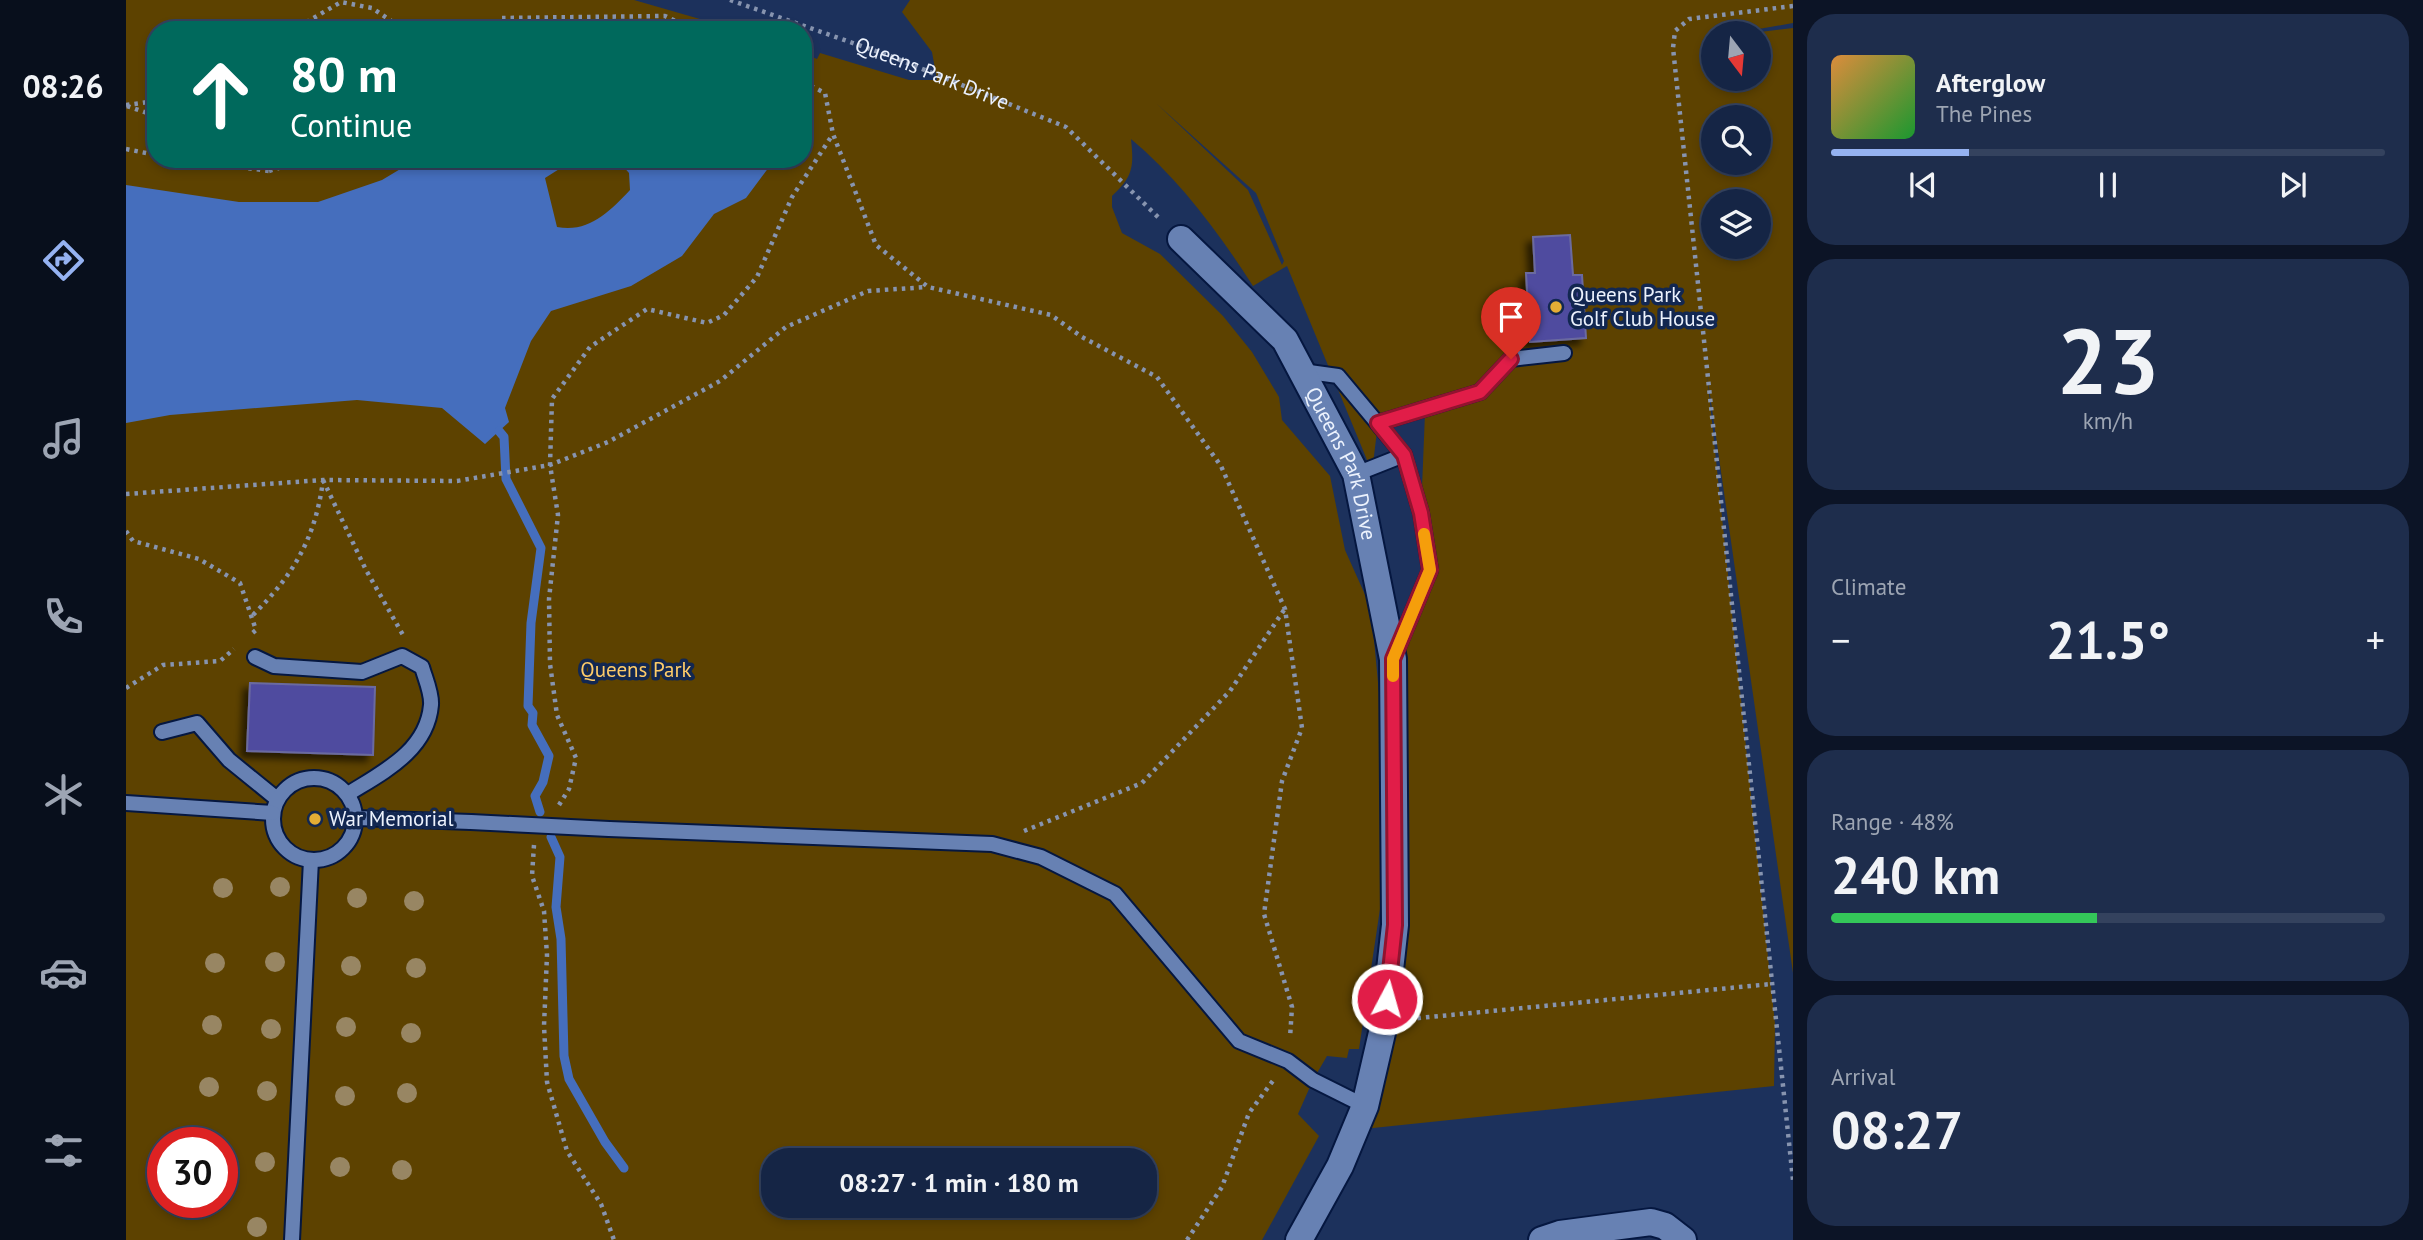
<!DOCTYPE html>
<html lang="en">
<head>
<meta charset="utf-8">
<style>
	:root { --surface:#152545; --page:#1e2d4c; --text:#f1f3f6; --muted:#9da5b3; --line:#34425e; --accent:#95b2f1 }
	body { margin:0; font-family:"PT Sans",sans-serif; background:var(--page); color:var(--text); height:100vh; display:flex; flex-direction:column; font-size:26px; white-space:nowrap }
	* { box-sizing:border-box; margin:0 }
	p { font-size:23px; color:var(--muted) }
	.icon { flex:none; width:38px; height:38px; fill:none; stroke:currentColor; stroke-width:2; stroke-linecap:round; stroke-linejoin:round }
	.map { position:relative; flex:1; overflow:hidden }
	.sheet { display:flex; flex-direction:column; gap:14px; padding:14px; background:#0c1426; width:630px }
	.sheet>* { flex:none }
	.banner { position:absolute; left:21px; top:21px; width:665px; height:147px; border-radius:28px; box-shadow:0 4px 10px #0003,0 0 0 2px var(--line); background:#00695c; color:#fff; overflow:hidden }
	.needle { width:46px; rotate:164deg }
	.fabs { position:absolute; left:1575px; top:21px; display:grid; gap:14px }
	.fabs a { display:grid; place-items:center; width:70px; height:70px; border-radius:50%; background:var(--surface); box-shadow:0 4px 10px #0003,0 0 0 2px var(--line); font-size:35px }
	.speed { position:absolute; left:21px; top:1127px; display:flex; gap:14px; font-size:35px; font-weight:700; text-align:center }
	.speed>* { display:grid; place-content:center; width:91px; height:91px; border-radius:50%; background:var(--surface); box-shadow:0 4px 10px #0003,0 0 0 2px var(--line); line-height:1 }
	.speed .limit { border:10px solid #d22; background:#fff; color:#111 }
	.pin { position:absolute; display:grid; place-items:center; width:60px; height:60px; color:#fff; margin:-72px -30px; border-radius:50% 50% 50% 0; rotate:-45deg; box-shadow:0 0 7px #0007 }
	.pin .icon { rotate:45deg }
	.me { position:absolute; width:77px; margin:-38px; rotate:6deg; stroke-linejoin:round; filter:drop-shadow(0 0 5px #0008) }
	.turn { display:flex; align-items:center; gap:24px; height:147px; padding:0 28px; font-size:32px }
	.turn .icon { width:91px; height:91px; stroke-width:2.5 }
	.turn b { display:block; font-size:49px; line-height:60px }
	.big { font-size:52px; font-weight:800; line-height:1.1 }
	.sheet .widget { flex:1; display:flex; flex-direction:column; justify-content:center; gap:10px; min-width:0; padding:0 24px; border-radius:28px; background:var(--page) }
	.sheet .dial { align-items:center; gap:0 }
	.dial b { font-size:91px; line-height:1 }
	.song { display:flex; align-items:center; gap:21px }
	.cover { width:84px; height:84px; border-radius:10px; background:linear-gradient(135deg,hsl(30 70% 55%),hsl(130 70% 35%)) }
	.played { height:7px; border-radius:4px; background:linear-gradient(90deg,var(--accent) 25%,var(--line) 25%) }
	.keys { display:flex; justify-content:space-around; direction:ltr }
	.heat { display:flex; justify-content:space-between; align-items:center; font-size:38px; direction:ltr }
	.charge { height:10px; border-radius:5px; background:linear-gradient(90deg,#34c759 48%,var(--line) 0) }
	.trip { position:absolute; left:635px; top:1148px; width:396px; height:70px; border-radius:28px; background:var(--surface); box-shadow:0 4px 10px #0003,0 0 0 2px var(--line); font-weight:800; line-height:70px; text-align:center }
	main { display:flex; flex:1; min-height:0 }
	.tab-bar { display:flex; flex-direction:column; width:126px; justify-content:space-around; align-items:center; background:#080f1c; color:var(--muted) }
	.tab-bar .icon { width:49px; height:49px }
	.tab-bar .active { color:var(--accent) }
	.tab-bar b { font-size:32px; color:var(--text) }
	.map>svg:first-child { display:block }
</style>
</head>
<body>
<main>
<nav class="tab-bar">
<b>08:26</b>
<svg class="icon active" aria-label="directions" viewBox="0 0 24 24"><path d="M12 3l9 9-9 9-9-9zM9 14v-3h6M13 9l2 2-2 2"/></svg>
<svg class="icon" aria-label="music" viewBox="0 0 24 24"><path d="M9 18V5l10-2v13"/><circle cx="6" cy="18" r="3"/><circle cx="16" cy="16" r="3"/></svg>
<svg class="icon" aria-label="phone" viewBox="0 0 24 24"><path d="M5 4h4l2 5-3 2q2 4 5 5l2-3 5 2v4C11 20 4 13 5 4z"/></svg>
<svg class="icon" aria-label="climate" viewBox="0 0 24 24"><path d="M12 3v18M4 7l16 10M4 17L20 7"/></svg>
<svg class="icon" aria-label="car" viewBox="0 0 24 24"><path d="M5 17H2v-5l4-1 3-4h7l3 4 3 1v5h-3M9 17h6M6 11h13"/><circle cx="7" cy="17" r="2"/><circle cx="17" cy="17" r="2"/></svg>
<svg class="icon" aria-label="filters" viewBox="0 0 24 24"><path d="M4 7h16M4 17h16"/><circle cx="9" cy="7" r="2"/><circle cx="15" cy="17" r="2"/></svg>
</nav>
<div class="map">
<svg width="1667" height="1240" viewBox="0 0 1667 1240">
	<defs>
		<filter id="shadow"><feDropShadow dx="-6" dy="6" stdDeviation="3.5" flood-color="#0009"/></filter>
	</defs>
	<rect width="100%" height="100%" fill="#1c315c"/>
	<path fill="#5d4200" fill-rule="evenodd" d="M0 0H508L612 30H30V159H677V53L691 59 694 53 783 80H811L806 52 776 12 784 0H1667V23L1610 33H1587V79H1633V33H1626L1667 28V973L1581 374 1649 1024 1648 1086 1228 1130 1276 1019 1267 659 1304 570 1295 513 1299 413 1252 423 1246 472 1161 266 1127 286C1093 233 1053 179 1005 139 1008 167 1007 176 986 196V207L996 233 1034 254 1097 316 1126 352 1153 397 1156 420 1204 476 1219 550 1245 608 1256 725 1254 909 1233 1049H1223L1221 1058 1201 1056 1187 1080 1172 1114 1193 1136 1136 1240H0ZM1031 104 1130 193 1158 261 1156 265 1122 190ZM1587 117H1633V163H1587ZM1587 201H1633V247H1587ZM37 1143H96V1202H37ZM648 1160H1018V1206H648Z"/>
	<path fill="#456ebd" fill-rule="evenodd" d="M291 159H649L620 198 588 214 556 256 505 286 425 311 405 341 379 408 383 422 359 444 316 408 231 400 44 415 0 423V185L113 202H192L256 180ZM470 160 495 164 503 173 504 190C483 212 463 233 431 227L419 178 438 166Z"/>
	<g fill="none" stroke-linecap="round" stroke-linejoin="round">
		<g stroke="#456ebd" stroke-width="9">
			<polyline points="373,431 378,437 380,479 415,548 405,623 402,706 407,713 406,725 423,756 417,782 409,796 414,812"/>
			<polyline points="425,837 434,857 430,907 435,939 438,1056 443,1079 479,1142 498,1168"/>
		</g>
	</g>
	<g fill="#504b9f" stroke="#6b6ba0" stroke-width="2" filter="url(#shadow)">
		<polygon points="1444,235 1447,275 1456,275 1460,338 1404,342 1400,273 1409,273 1407,237"/>
		<polygon points="124,683 249,687 247,755 121,751"/>
	</g>
	<g fill="none" stroke-linecap="round" stroke-linejoin="round">
		<defs>
			<g id="lane">
				<polyline points="1176,371 1212,376 1278,455 1295,513 1304,570 1269,654"/>
				<polyline points="1252,423 1354,392 1385,359 1438,353"/>
				<polyline points="1230,474 1278,455"/>
				<path d="M129 657 148 666 236 672 276 656 296 667C299 678 306 693 305 705 301 751 257 772 222 794"/>
				<polyline points="36,732 71,723 103,760 151,799"/>
				<circle cx="188" cy="819" r="41"/>
				<polyline points="0,803 147,813"/>
				<polyline points="230,818 345,822"/>
				<polyline points="483,829 866,844 915,857 989,894 1113,1041 1162,1061 1187,1080 1239,1106"/>
				<polyline points="166,1240 185,860"/>
			</g>
			<g id="street">
				<path id="s2" d="M1055 239 1159 340 1230 474 1267 659 1269 925 1258 1024 1239 1106 1214 1166 1173 1240"/>
				<polyline points="1416,1240 1434,1234 1525,1222 1539,1226 1557,1240"/>
			</g>
		</defs>
		<use href="#lane" stroke="#051740" stroke-width="18"/>
		<use href="#street" stroke="#051740" stroke-width="30"/>
		<g stroke="#8794af" stroke-width="4.5" stroke-dasharray="3.5 5" stroke-linecap="butt">
			<path id="s1" d="M604 0 764 56 940 127 1035 220"/>
			<polyline points="1667,6 1563,19 1549,31 1547,48 1667,1180"/>
			<polyline points="130,30 179,23 215,2 246,8 279,30"/>
			<polyline points="364,30 376,18 539,16 568,30"/>
			<polyline points="677,82 699,93 707,134 750,245 802,287 925,315 956,337 1031,377 1095,466 1159,609 1176,728 1156,781 1138,914 1166,1007 1164,1038"/>
			<polyline points="0,105 23,102 30,97"/>
			<polyline points="1,106 30,116"/>
			<polyline points="0,149 30,155"/>
			<polyline points="55,159 143,171"/>
			<polyline points="131,159 143,171 182,159"/>
			<polyline points="197,480 240,570 277,635"/>
			<polyline points="0,494 197,480 331,481 424,465 482,442 594,381 660,327 742,291 801,287"/>
			<polyline points="0,531 7,541 73,559 114,583 130,630 123,636"/>
			<path d="M127 615C168 574 189 539 197 481"/>
			<polyline points="0,688 37,665 94,661 108,649"/>
			<polyline points="433,805 443,789 450,758 431,715 424,664 423,599 432,515 424,465 426,399 464,347 521,309 581,323 598,315 631,277 666,197 707,134"/>
			<polyline points="898,831 1016,783 1104,691 1158,610"/>
			<polyline points="408,845 406,876 418,911 421,955 418,1026 421,1082 441,1151 475,1204 488,1240"/>
			<polyline points="1283,1019 1645,984"/>
			<polyline points="1061,1240 1096,1187 1123,1113 1149,1078"/>
		</g>
		<use href="#lane" stroke="#6781b3" stroke-width="14"/>
		<use href="#street" stroke="#6781b3" stroke-width="26"/>
		<defs>
			<polyline id="lane-bridge" points="345,822 483,829"/>
		</defs>
		<use href="#lane-bridge" stroke="#051740" stroke-width="18" stroke-linecap="butt"/>
		<use href="#lane-bridge" stroke="#6781b3" stroke-width="14"/>
	</g>
	<g fill="#988663">
		<circle cx="154" cy="887" r="10"/>
		<circle cx="97" cy="888" r="10"/>
		<circle cx="231" cy="898" r="10"/>
		<circle cx="288" cy="901" r="10"/>
		<circle cx="149" cy="962" r="10"/>
		<circle cx="89" cy="963" r="10"/>
		<circle cx="225" cy="966" r="10"/>
		<circle cx="290" cy="968" r="10"/>
		<circle cx="86" cy="1025" r="10"/>
		<circle cx="220" cy="1027" r="10"/>
		<circle cx="145" cy="1029" r="10"/>
		<circle cx="285" cy="1033" r="10"/>
		<circle cx="83" cy="1087" r="10"/>
		<circle cx="141" cy="1091" r="10"/>
		<circle cx="281" cy="1093" r="10"/>
		<circle cx="219" cy="1096" r="10"/>
		<circle cx="139" cy="1162" r="10"/>
		<circle cx="214" cy="1167" r="10"/>
		<circle cx="276" cy="1170" r="10"/>
		<circle cx="131" cy="1227" r="10"/>
	</g>
	<g fill="none" stroke-linecap="round" stroke-linejoin="round">
		<defs>
			<polyline id="route" points="1261,999 1269,925 1267,659 1304,570 1295,513 1278,455 1252,423 1354,392 1385,359"/>
		</defs>
		<use href="#route" stroke="#92132f" stroke-width="18"/>
		<use href="#route" stroke="#e11d48" stroke-width="12"/>
		<polyline stroke="#f59e0b" stroke-width="12" points="1267,676 1267,659 1304,570 1298,534"/>
	</g>
	<g fill="#e4ad35" stroke="#122751" stroke-width="2.5">
		<circle cx="1430" cy="307" r="7"/>
		<circle cx="189" cy="819" r="7"/>
	</g>
	<g text-anchor="middle" stroke-width="7" stroke-linejoin="round" paint-order="stroke">
		<g font-size="21" fill="#ecf2fd" stroke="#122751">
			<text dy="7" stroke="none"><textPath href="#s1" startOffset="215">Queens Park Drive</textPath></text>
			<text dy="7" stroke="none"><textPath href="#s2" startOffset="282">Queens Park Drive</textPath></text>
		</g>
		<g font-size="21" fill="#ecf2fd" stroke="#122751" text-anchor="start">
			<text x="1444" y="302">Queens Park<tspan x="1444" dy="24">Golf Club House</tspan></text>
			<text x="203" y="826">War Memorial</text>
		</g>
		<g font-size="21" fill="#fecc69" stroke="#122751">
			<text x="510" y="677">Queens Park</text>
		</g>
	</g>
</svg>
<div class="fabs">
<a><svg class="needle" viewBox="-14 -14 28 28"><path d="M0-13l5 13h-10z" fill="#e53935"/><path d="M0 13l5-13h-10z" fill="#9da5b3"/></svg></a>
<a><svg class="icon" aria-label="search" viewBox="0 0 24 24"><circle cx="10" cy="10" r="6"/><path d="M15 15l6 6"/></svg></a>
<a><svg class="icon" aria-label="layers" viewBox="0 0 24 24"><path d="M12 4l9 5-9 5-9-5zM3 14l9 5 9-5"/></svg></a>
</div>
<div class="speed"><div class="limit">30</div></div>
<div class="pin" style="left:1385px;top:359px;background:#d93025"><svg class="icon" aria-label="arrive" viewBox="0 0 24 24"><path d="M6 21V4h12l-3 4 3 4H6"/></svg></div>
<svg class="me" style="left:1261px;top:999px" viewBox="-20 -20 40 40"><circle r="17" fill="#e11d48" stroke="#fff" stroke-width="3"/><path d="M0-11L8 9 0 5-8 9z" fill="#fff"/></svg>
<div class="trip">08:27 · 1 min · 180 m</div>
<div class="banner">
<div class="turn"><svg class="icon" aria-label="ahead" viewBox="0 0 24 24"><path d="M12 20V5M6 11l6-6 6 6"/></svg><div><b>80 m</b>Continue</div></div>
</div>
</div>
<section class="sheet">
<div class="widget">
<div class="song"><i class="cover"></i><div><b>Afterglow</b><p>The Pines</p></div></div>
<div class="played"></div>
<div class="keys"><svg class="icon" aria-label="previous" viewBox="0 0 24 24"><path d="M18 5L8 12l10 7zM5 5v14"/></svg><svg class="icon" aria-label="pause" viewBox="0 0 24 24"><path d="M8 5v14M16 5v14"/></svg><svg class="icon" aria-label="next" viewBox="0 0 24 24"><path d="M6 5l10 7-10 7zM19 5v14"/></svg></div>
</div>
<div class="widget dial"><b>23</b><p>km/h</p></div>
<div class="widget"><p>Climate</p>
<div class="heat"><a>−</a><b class="big">21.5°</b><a>+</a></div>
</div>
<div class="widget"><p>Range · 48%</p><b class="big">240 km</b><div class="charge"></div></div>
<div class="widget"><p>Arrival</p><b class="big">08:27</b></div>
</section>
</main>
</body>
</html>
